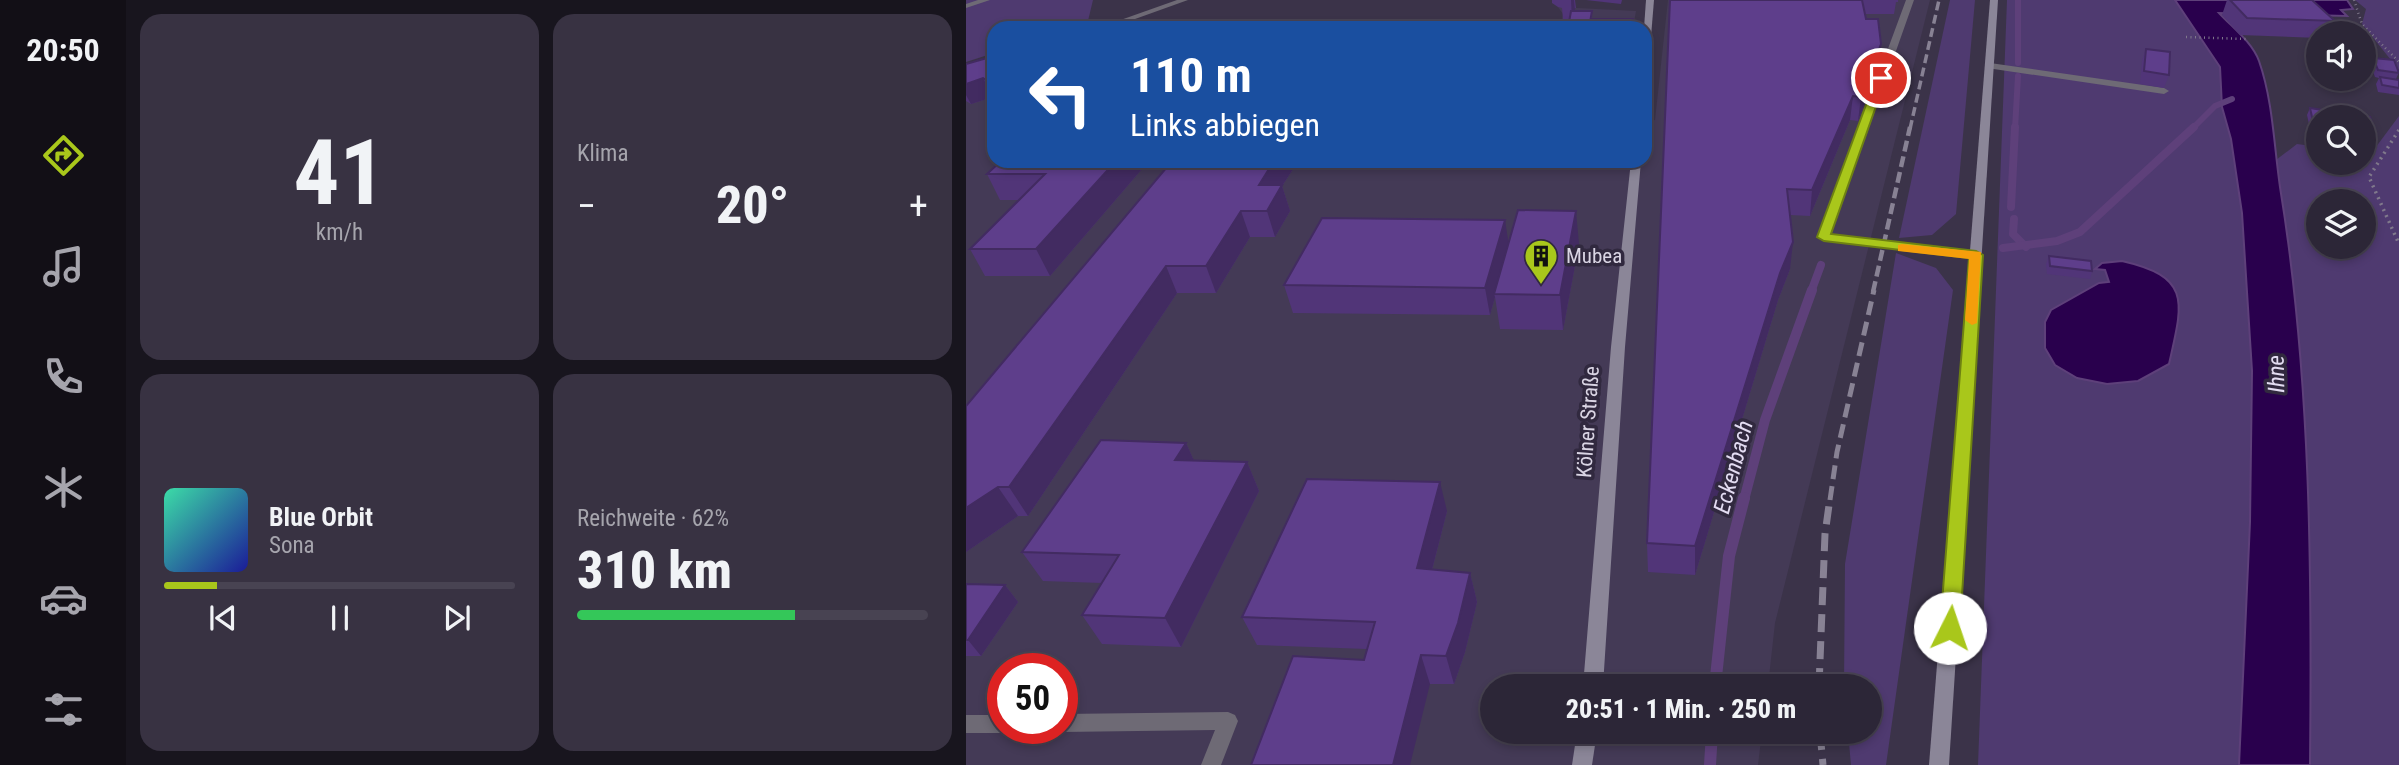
<!DOCTYPE html>
<html lang="de">
<head>
<meta charset="utf-8">
<style>
	:root { --surface:#2c2637; --page:#383242; --text:#f1f3f6; --muted:#a6a5ad; --line:#484352; --accent:#a9c71b }
	body { margin:0; font-family:"Roboto Condensed",sans-serif; background:var(--page); color:var(--text); height:100vh; display:flex; flex-direction:column; font-size:26px; white-space:nowrap }
	* { box-sizing:border-box; margin:0 }
	p { font-size:23px; color:var(--muted) }
	.icon { flex:none; width:38px; height:38px; fill:none; stroke:currentColor; stroke-width:2; stroke-linecap:round; stroke-linejoin:round }
	.map { position:relative; flex:1; overflow:hidden }
	.sheet { display:flex; flex-direction:column; gap:14px; padding:14px; background:#18151e; width:840px }
	.sheet>* { flex:none }
	.top-card { position:absolute; left:21px; top:21px; width:665px; height:147px; border-radius:21px; box-shadow:0 4px 10px #0003,0 0 0 2px var(--line); background:#1a4fa0; color:#fff; overflow:hidden }
	.buttons { position:absolute; left:1340px; top:21px; display:grid; gap:14px }
	.buttons a { display:grid; place-items:center; width:70px; height:70px; border-radius:50%; background:var(--surface); box-shadow:0 4px 10px #0003,0 0 0 2px var(--line); font-size:35px }
	.speed { position:absolute; left:21px; top:653px; display:flex; gap:14px; font-size:35px; font-weight:700; text-align:center }
	.speed>* { display:grid; place-content:center; width:91px; height:91px; border-radius:50%; background:var(--surface); box-shadow:0 4px 10px #0003,0 0 0 2px var(--line); line-height:1 }
	.speed .limit { border:10px solid #d22; background:#fff; color:#111 }
	.pin { position:absolute; display:grid; place-items:center; width:60px; height:60px; color:#fff; margin:-30px; border:4px solid #fff; border-radius:50%; box-shadow:0 2px 7px #0007 }
	.me { position:absolute; width:77px; margin:-38px; rotate:4deg; stroke-linejoin:round; filter:drop-shadow(0 0 5px #0008) }
	.turn { display:flex; align-items:center; gap:24px; height:147px; padding:0 28px; font-size:32px }
	.turn .icon { width:91px; height:91px; stroke-width:2.5 }
	.turn b { display:block; font-size:49px; line-height:60px }
	.big { font-size:52px; font-weight:800; line-height:1.1 }
	.sheet .card { flex:1; display:flex; flex-direction:column; justify-content:center; gap:10px; min-width:0; padding:0 24px; border-radius:21px; background:var(--page) }
	.sheet .dial { align-items:center; gap:0 }
	.dial b { font-size:91px; line-height:1 }
	.song { display:flex; align-items:center; gap:21px }
	.cover { width:84px; height:84px; border-radius:10px; background:linear-gradient(135deg,hsl(160 70% 55%),hsl(240 70% 35%)) }
	.played { height:7px; border-radius:4px; background:linear-gradient(90deg,var(--accent) 15%,var(--line) 15%) }
	.keys { display:flex; justify-content:space-around; direction:ltr }
	.heat { display:flex; justify-content:space-between; align-items:center; font-size:38px; direction:ltr }
	.charge { height:10px; border-radius:5px; background:linear-gradient(90deg,#34c759 62%,var(--line) 0) }
	.sheet .tiles { flex:1; display:grid; gap:14px; grid-template-columns:repeat(2,1fr) }
	.trip { position:absolute; left:514px; top:674px; width:402px; height:70px; border-radius:35px; background:var(--surface); box-shadow:0 4px 10px #0003,0 0 0 2px var(--line); font-weight:800; line-height:70px; text-align:center }
	main { display:flex; flex:1; min-height:0 }
	.menu { display:flex; flex-direction:column; width:126px; justify-content:space-around; align-items:center; background:#120f16; color:var(--muted) }
	.menu .icon { width:49px; height:49px }
	.menu .current { color:var(--accent) }
	.menu b { font-size:32px; color:var(--text) }
	.map>svg:first-child { display:block }
</style>
</head>
<body>
<main>
<nav class="menu">
<b>20:50</b>
<svg class="icon current" aria-label="directions" viewBox="0 0 24 24"><path d="M12 3l9 9-9 9-9-9zM9 14v-3h6M13 9l2 2-2 2"/></svg>
<svg class="icon" aria-label="music" viewBox="0 0 24 24"><path d="M9 18V5l10-2v13"/><circle cx="6" cy="18" r="3"/><circle cx="16" cy="16" r="3"/></svg>
<svg class="icon" aria-label="phone" viewBox="0 0 24 24"><path d="M5 4h4l2 5-3 2q2 4 5 5l2-3 5 2v4C11 20 4 13 5 4z"/></svg>
<svg class="icon" aria-label="climate" viewBox="0 0 24 24"><path d="M12 3v18M4 7l16 10M4 17L20 7"/></svg>
<svg class="icon" aria-label="car" viewBox="0 0 24 24"><path d="M5 17H2v-5l4-1 3-4h7l3 4 3 1v5h-3M9 17h6M6 11h13"/><circle cx="7" cy="17" r="2"/><circle cx="17" cy="17" r="2"/></svg>
<svg class="icon" aria-label="filters" viewBox="0 0 24 24"><path d="M4 7h16M4 17h16"/><circle cx="9" cy="7" r="2"/><circle cx="15" cy="17" r="2"/></svg>
</nav>
<section class="sheet">
<div class="tiles">
<div class="card dial"><b>41</b><p>km/h</p></div>
<div class="card"><p>Klima</p>
<div class="heat"><a>−</a><b class="big">20°</b><a>+</a></div>
</div>
<div class="card">
<div class="song"><i class="cover"></i><div><b>Blue Orbit</b><p>Sona</p></div></div>
<div class="played"></div>
<div class="keys"><svg class="icon" aria-label="previous" viewBox="0 0 24 24"><path d="M18 5L8 12l10 7zM5 5v14"/></svg><svg class="icon" aria-label="pause" viewBox="0 0 24 24"><path d="M8 5v14M16 5v14"/></svg><svg class="icon" aria-label="next" viewBox="0 0 24 24"><path d="M6 5l10 7-10 7zM19 5v14"/></svg></div>
</div>
<div class="card"><p>Reichweite · 62%</p><b class="big">310 km</b><div class="charge"></div></div>
</div>
</section>
<div class="map">
<svg width="1433" height="765" viewBox="0 0 1433 765">
	<rect width="100%" height="100%" fill="#3b3349"/>
	<g fill="#443a56" fill-rule="evenodd">
		<path d="M702 0H964L809 623 802 686H527V732H796L792 765H0V78L28 69V161H679V121L689 120ZM37 668H96V728H37Z"/>
		<polygon points="592,7 670,11 667,28 443,28 595,24 597,14"/>
	</g>
	<g fill="#4f3a70" fill-rule="evenodd">
		<polygon points="0,0 127,0 121,25 111,28 28,28 28,53 0,62"/>
		<polygon points="984,0 1009,0 990,214 966,235 933,238"/>
		<polygon points="1041,0 1209,0 1254,67 1256,107 1265,139 1276,213 1286,371 1284,522 1273,765 1012,765"/>
		<polygon points="1389,0 1433,0 1433,70 1396,24 1400,9"/>
		<path d="M1433 116V765H1344C1346 563 1343 360 1310 160L1331 144 1353 147V163H1398V154L1404 155ZM1353 201H1398V247H1353Z"/>
		<polygon points="930,253 970,268 987,290 920,765 885,765 882,732 905,732 905,686 878,686 879,564"/>
	</g>
	<g fill="#29004d" stroke="#5e407a" stroke-width="2">
		<path d="M1209 0H1381L1387 9 1375 10 1381 16 1253 13C1267 28 1286 42 1293 61 1307 101 1308 146 1314 187 1345 377 1346 573 1344 765H1273L1284 522 1286 371 1276 213 1265 139 1256 107 1254 67Z"/>
		<path d="M1156 261C1226 277 1217 302 1203 364L1172 381 1141 384 1111 378 1089 365 1079 348V322L1085 310 1133 283 1143 282 1139 270 1129 269 1136 263Z"/>
	</g>
	<g fill="none" stroke-linecap="round" stroke-linejoin="round">
		<g stroke="#5e407a" stroke-width="6">
			<polyline points="1052,0 1052,63"/>
			<polyline points="1049,129 1052,76"/>
			<polyline points="1226,129 1249,106 1266,99"/>
		</g>
		<g stroke="#5e407a" stroke-width="8">
			<polyline points="1045,207 1049,127"/>
			<polyline points="1048,219 1047,234 1060,247"/>
			<polyline points="1037,248 1091,241 1114,232 1228,127"/>
			<polyline points="845,292 855,265"/>
		</g>
		<polyline stroke="#5e407a" stroke-width="10" points="778,500 799,420 846,290"/>
		<g stroke="#5e407a" stroke-width="12">
			<polyline points="749,686 763,556 778,498"/>
			<polyline points="744,765 746,732"/>
		</g>
		<g stroke="#80798c" stroke-width="2.5" stroke-dasharray="1 3.5" stroke-linecap="butt">
			<polyline points="1388,0 1396,24 1433,62"/>
			<polyline points="1220,37 1280,39"/>
		</g>
		<polyline stroke="#80798c" stroke-width="3.5" stroke-dasharray="2 4.5" stroke-linecap="butt" points="1433,130 1403,177 1433,244"/>
		<g fill="#6e6a75" fill-rule="evenodd">
			<polygon points="940,0 948,0 865,235 1010,251 1014,252 1014,258 858,241 852,238"/>
			<polygon points="1024,63 1198,88 1203,91 1198,94 1021,68 1021,64"/>
			<polygon points="262,712 269,715 272,721 255,765 235,765 249,730 96,732 88,728 96,728 96,714"/>
			<polygon points="0,715 37,715 37,728 45,728 37,733 0,733"/>
		</g>
		<g fill="#6e6a75" fill-rule="evenodd">
			<polygon points="12,0 24,0 0,8 0,4"/>
			<polygon points="211,0 222,0 144,28 132,28"/>
		</g>
		<g fill="#8b8698" fill-rule="evenodd">
			<polygon points="680,0 688,0 683,61 679,64 678,28"/>
			<polygon points="1024,0 1032,0 983,765 963,765"/>
			<polygon points="665,161 675,161 659,347 637,686 617,686 645,347"/>
			<polygon points="611,732 631,732 626,765 606,765"/>
		</g>
		<polyline stroke="#888294" stroke-width="3.5" stroke-dasharray="9 4.5" stroke-linecap="butt" points="944,129 973,0"/>
		<polyline stroke="#888294" stroke-width="4.5" stroke-dasharray="11 5" stroke-linecap="butt" points="907,292 944,127"/>
		<polyline stroke="#888294" stroke-width="5" stroke-dasharray="14 7" stroke-linecap="butt" points="864,500 871,452 908,290"/>
		<g stroke="#888294" stroke-width="7" stroke-dasharray="18 9" stroke-linecap="butt">
			<polyline points="853,686 859,534 864,498"/>
			<polyline points="854,732 857,765"/>
		</g>
	</g>
	<g fill="#513578">
		<polygon points="586,0 609,0 610,8 608,8 608,11 626,11 626,19 667,19 667,28 602,28 603,20 597,19 596,8 592,7 586,3"/>
		<polygon points="620,0 656,0 655,4"/>
		<polygon points="704,0 932,0 932,2 930,2 928,14 899,14 900,19 915,44 912,66 892,121 884,120 844,216 824,215 824,269 812,300 729,575 682,572 681,543"/>
		<polygon points="1261,0 1346,0 1369,21 1364,33 1353,33 1353,38 1274,35 1256,15"/>
		<polygon points="1180,49 1203,75 1198,88 1174,84 1176,61"/>
		<polygon points="28,56 28,98 27,97 5,104 0,101 0,64"/>
		<polygon points="1407,58 1433,72 1430,79 1433,80 1433,95 1412,92 1410,84 1413,78 1409,77 1404,64"/>
		<polygon points="1344,108 1353,117 1353,134 1345,133 1341,115"/>
		<polygon points="1385,114 1404,117 1410,134 1406,141 1398,140 1398,117 1383,117"/>
		<polygon points="35,161 535,161 534,165 329,166 316,186 324,211 309,237 284,237 250,293 211,293 62,516 52,516 0,552 0,406 203,165 201,162 182,162 84,276 19,276 4,249 54,200 34,200 21,174"/>
		<polygon points="557,161 630,161 630,165 558,165"/>
		<polygon points="543,243 613,244 597,330 534,329 529,297 524,315 327,313 318,285"/>
		<polygon points="1083,256 1126,271 1124,279 1081,274 1080,264"/>
		<polygon points="220,443 228,461 281,462 293,491 215,647 136,644 116,615 136,583 77,581 56,552"/>
		<polygon points="481,511 466,570 504,573 511,602 499,652 488,684 464,684 398,660 401,649 291,645 276,617"/>
		<polygon points="0,584 39,585 52,602 15,656 0,656"/>
	</g>
	<g fill="#422b61">
		<polygon points="605,0 608,0 609,10 606,20"/>
		<polygon points="915,44 912,66 892,121 895,97"/>
		<polygon points="17,78 27,97 5,104 0,95 0,84"/>
		<polygon points="887,96 884,120 844,216 846,190"/>
		<polygon points="150,161 182,162 84,276 70,249"/>
		<polygon points="308,161 327,161 329,166 316,186 324,211 309,237 293,185"/>
		<polygon points="275,211 284,237 250,293 240,266"/>
		<polygon points="610,211 613,244 597,330 594,295"/>
		<polygon points="539,220 543,246 528,294 529,297 524,315 519,288"/>
		<polygon points="827,242 824,269 812,300 729,575 729,546 814,273"/>
		<polygon points="200,266 211,293 62,516 43,487"/>
		<polygon points="220,443 233,472 209,460"/>
		<polygon points="281,462 293,491 215,647 199,618"/>
		<polygon points="474,482 481,511 459,597 451,568"/>
		<polygon points="32,487 52,516 0,552 0,508"/>
		<polygon points="504,573 511,602 499,652 488,684 480,656"/>
		<polygon points="39,585 52,602 15,656 2,640"/>
		<polygon points="455,655 464,684 444,765 427,765"/>
	</g>
	<g fill="#5e3e8b" stroke="#422b61" stroke-width="2">
		<polygon points="704,0 896,0 900,19 912,19 915,44 895,97 887,96 846,190 821,189 827,242 814,273 729,546 681,543"/>
		<polygon points="1264,0 1346,0 1369,21 1281,18"/>
		<polygon points="605,11 626,11 623,28 602,28"/>
		<polygon points="626,19 667,19 666,28 624,28"/>
		<polygon points="228,26 564,26 563,28 226,28"/>
		<polygon points="1180,49 1204,52 1203,75 1178,71"/>
		<polygon points="28,56 28,85 17,78 0,84 0,64"/>
		<polygon points="1407,58 1428,60 1433,73 1412,70"/>
		<polygon points="1414,77 1433,80 1433,88 1416,85"/>
		<polygon points="1344,108 1363,111 1364,117 1353,117 1353,127 1348,126"/>
		<polygon points="1385,114 1404,117 1410,134 1398,132 1398,117 1386,117"/>
		<polygon points="35,161 150,161 70,249 4,249 79,174 21,174"/>
		<polygon points="206,161 308,161 293,185 316,185 301,211 275,211 240,266 200,266 43,487 32,487 0,508 0,406"/>
		<polygon points="552,210 610,211 594,295 528,294"/>
		<polygon points="356,218 539,220 519,288 318,285"/>
		<polygon points="1083,256 1125,261 1126,271 1084,266"/>
		<polygon points="135,440 220,443 209,460 281,462 199,618 116,615 153,555 56,552"/>
		<polygon points="341,479 474,482 451,568 504,573 492,623 480,656 455,655 427,765 285,765 327,656 398,660 409,622 276,617"/>
		<polygon points="0,584 39,585 2,640 0,640"/>
	</g>
	<polygon fill="#a9c71b" stroke="#6e8112" stroke-width="2" points="915,75 920,78 865,234 1010,251 1017,255 994,628 991,634 984,636 977,634 974,628 1003,258 858,241 851,237 910,78"/>
	<polygon fill="#f59e0b" points="936,244 1015,252 1011,323 1006,325 999,320 1003,259 932,251 932,245"/>
	<defs>
		<symbol id="building-pin" viewBox="-11 -11 22 30"><path d="M0 17L-7.5 6A9.5 9.5 0 1 1 7.5 6Z" fill="#a9c71b" stroke="#31293f"/><path d="M-4-6H4V6H1V3H-1V6H-4ZM-2.5-4.3h1.7v1.8h-1.7ZM.8-4.3h1.7v1.8H.8ZM-2.5-1h1.7V.8h-1.7ZM.8-1h1.7V.8H.8Z" fill="#111"/></symbol>
	</defs>
	<g fill-rule="evenodd">
		<use href="#building-pin" x="556" y="237" width="38" height="52"/>
	</g>
	<g text-anchor="middle" stroke-width="7" stroke-linejoin="round" paint-order="stroke">
		<g font-size="21" fill="#dad5e4" stroke="#31293f" text-anchor="start">
			<text x="600" y="263">Mubea</text>
		</g>
		<g font-size="21" fill="#dad5e4" stroke="#31293f">
			<text transform="translate(622 422) rotate(-86)" y="7">Kölner Straße</text>
		</g>
		<g font-size="23" font-style="italic" fill="#e3dcf2" stroke="#31293f">
			<text transform="translate(1310 374) rotate(-91)" y="8">Ihne</text>
			<text transform="translate(767 467) rotate(-75)" y="8">Eckenbach</text>
		</g>
	</g>
</svg>
<div class="buttons">
<a><svg class="icon" aria-label="sound" viewBox="0 0 24 24"><path d="M4 9h4l5-4v14l-5-4H4zM17 9q2 3 0 6"/></svg></a>
<a><svg class="icon" aria-label="search" viewBox="0 0 24 24"><circle cx="10" cy="10" r="6"/><path d="M15 15l6 6"/></svg></a>
<a><svg class="icon" aria-label="layers" viewBox="0 0 24 24"><path d="M12 4l9 5-9 5-9-5zM3 14l9 5 9-5"/></svg></a>
</div>
<div class="speed"><div class="limit">50</div></div>
<div class="pin" style="left:915px;top:78px;background:#d93025"><svg class="icon" aria-label="arrive" viewBox="0 0 24 24"><path d="M6 21V4h12l-3 4 3 4H6"/></svg></div>
<svg class="me" style="left:984px;top:628px" viewBox="-20 -20 40 40"><circle r="19" fill="#fff"/><path d="M0-13L10 11 0 6-10 11z" fill="#a9c71b"/></svg>
<div class="trip">20:51 · 1 Min. · 250 m</div>
<div class="top-card">
<div class="turn"><svg class="icon" aria-label="left" viewBox="0 0 24 24"><path d="M17 20v-9H6M10 6l-5 5 5 5"/></svg><div><b>110 m</b>Links abbiegen</div></div>
</div>
</div>
</main>
</body>
</html>
